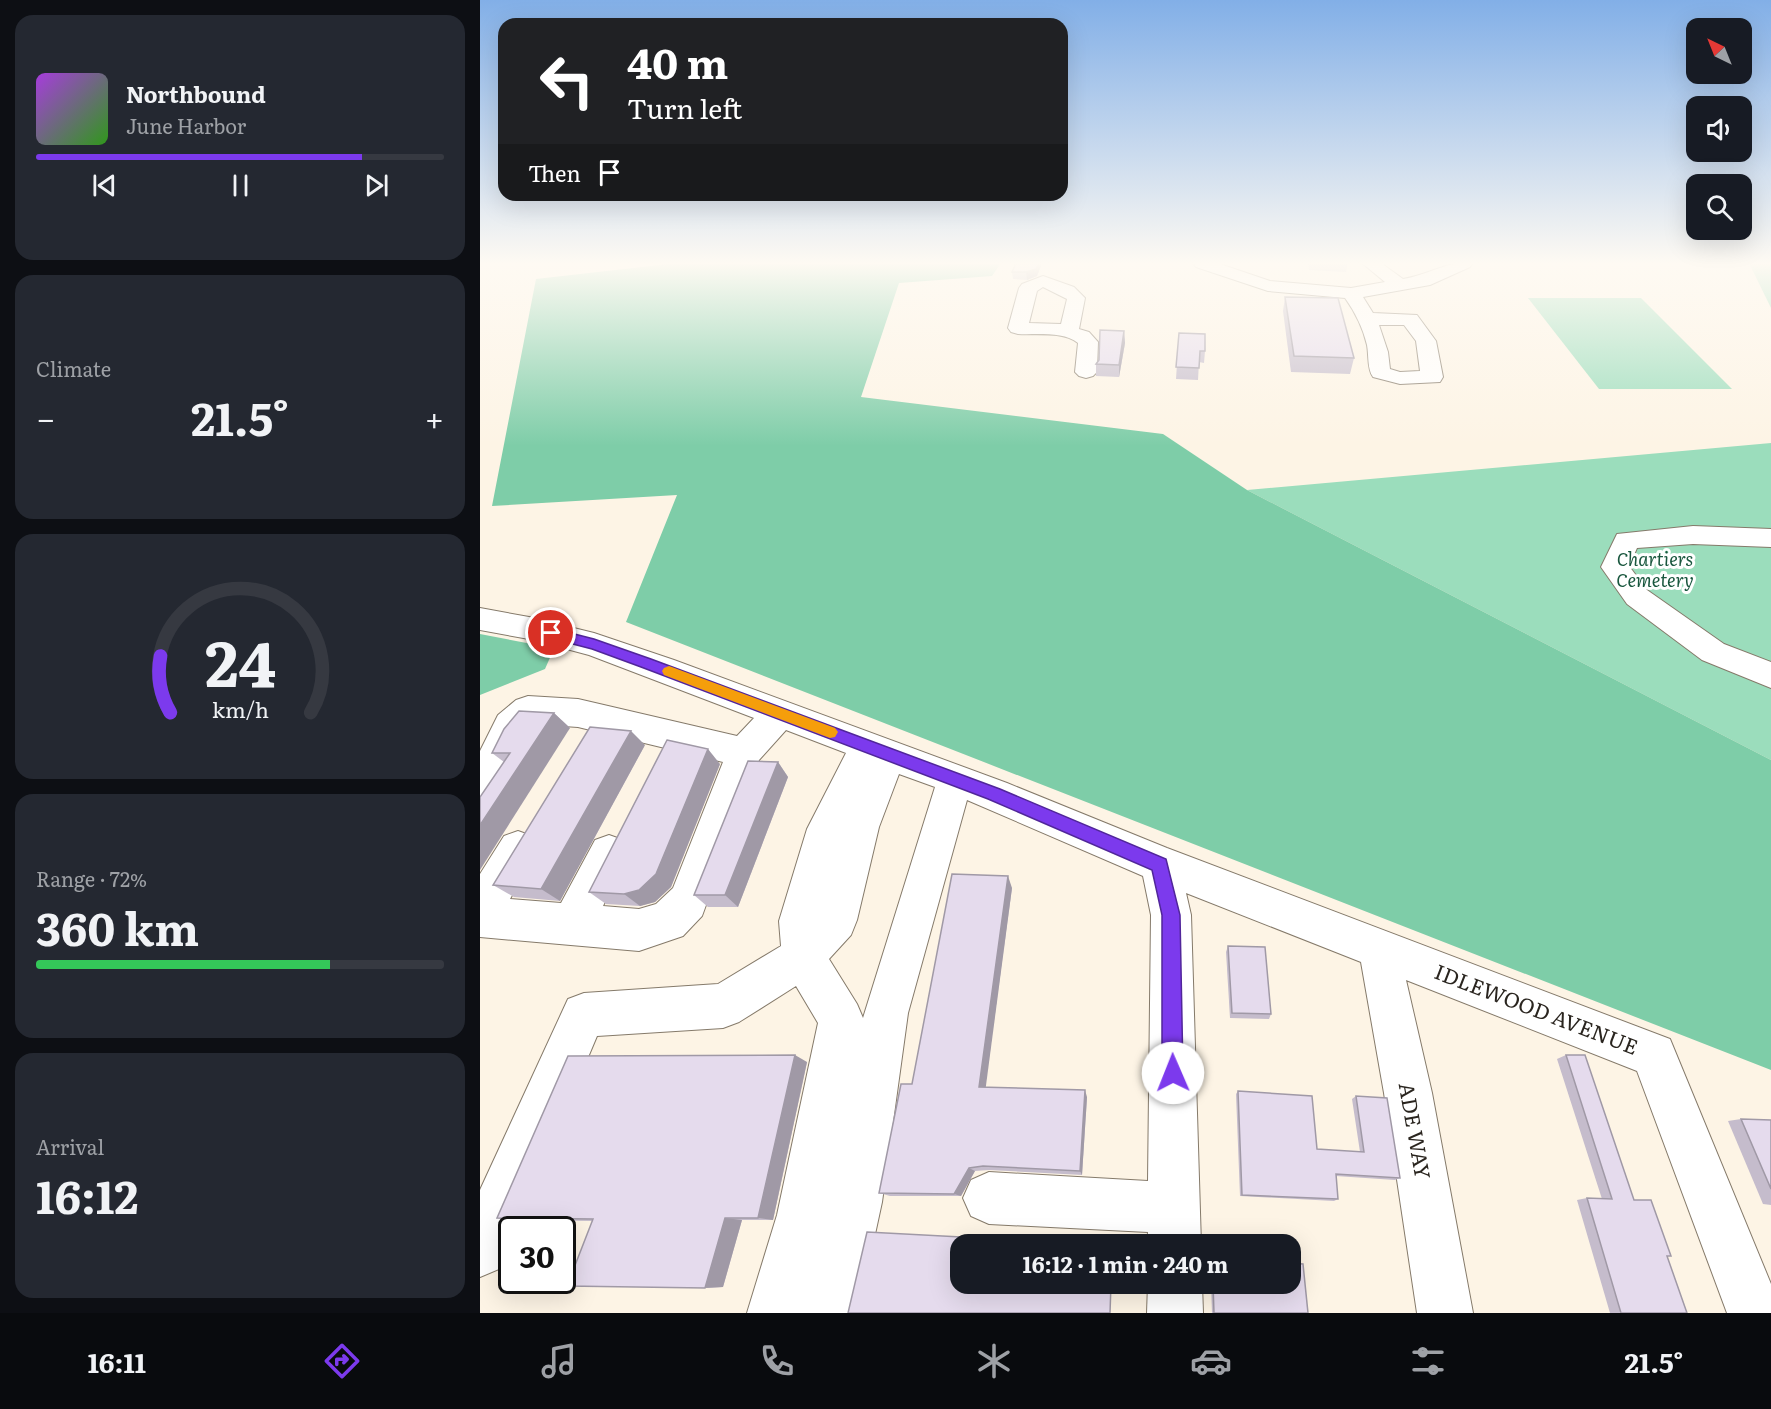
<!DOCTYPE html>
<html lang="en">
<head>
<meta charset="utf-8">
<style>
	:root { --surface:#171b24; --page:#242831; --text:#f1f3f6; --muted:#9ea1a6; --line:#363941; --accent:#7c3aed }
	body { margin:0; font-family:Literata,serif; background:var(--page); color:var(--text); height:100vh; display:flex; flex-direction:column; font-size:22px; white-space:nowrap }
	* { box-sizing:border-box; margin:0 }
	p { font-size:20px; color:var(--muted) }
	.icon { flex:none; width:33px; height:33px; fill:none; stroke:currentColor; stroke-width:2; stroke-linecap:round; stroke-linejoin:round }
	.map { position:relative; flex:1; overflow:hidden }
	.drawer { display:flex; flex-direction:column; gap:15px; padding:15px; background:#0d0f14; width:480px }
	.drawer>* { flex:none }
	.banner { position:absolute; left:18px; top:18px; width:570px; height:183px; border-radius:18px; box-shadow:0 6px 24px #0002; background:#202124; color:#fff; overflow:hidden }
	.needle { width:39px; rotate:317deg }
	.controls { position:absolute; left:1206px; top:18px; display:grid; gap:12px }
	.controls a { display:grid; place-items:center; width:66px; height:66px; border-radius:12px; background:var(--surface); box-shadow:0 6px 24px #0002; font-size:30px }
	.speed { position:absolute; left:18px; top:1216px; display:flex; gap:12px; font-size:30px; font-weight:700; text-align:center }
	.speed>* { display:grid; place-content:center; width:78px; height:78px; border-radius:50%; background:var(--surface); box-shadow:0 6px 24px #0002; line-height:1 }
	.speed .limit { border:3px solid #111; border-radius:9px; background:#fff; color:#111 }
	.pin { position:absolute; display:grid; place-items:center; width:51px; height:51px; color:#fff; margin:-26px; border:3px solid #fff; border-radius:50%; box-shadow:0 2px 6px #0007 }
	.me { position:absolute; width:66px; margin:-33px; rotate:359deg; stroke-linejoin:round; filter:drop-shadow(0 0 4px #0008) }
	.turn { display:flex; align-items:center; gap:21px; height:126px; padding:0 30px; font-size:27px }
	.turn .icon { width:78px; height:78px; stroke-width:2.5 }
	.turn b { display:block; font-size:42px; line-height:51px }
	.then { display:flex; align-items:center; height:57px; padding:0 30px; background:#0003; gap:12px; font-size:22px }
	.big { font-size:45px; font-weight:700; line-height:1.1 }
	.drawer .card { flex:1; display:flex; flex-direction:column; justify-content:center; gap:9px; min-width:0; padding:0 21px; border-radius:18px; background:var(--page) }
	.drawer .dial { align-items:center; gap:0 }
	.dial svg { height:156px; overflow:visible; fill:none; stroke:var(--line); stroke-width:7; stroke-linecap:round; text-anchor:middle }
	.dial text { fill:var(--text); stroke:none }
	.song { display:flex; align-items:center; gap:18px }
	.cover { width:72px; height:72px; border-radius:9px; background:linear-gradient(135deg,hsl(280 70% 55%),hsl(110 70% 35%)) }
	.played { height:6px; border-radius:3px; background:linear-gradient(90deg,var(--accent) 80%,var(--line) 80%) }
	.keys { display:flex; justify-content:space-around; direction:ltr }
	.heat { display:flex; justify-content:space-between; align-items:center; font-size:33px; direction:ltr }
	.charge { height:9px; border-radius:4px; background:linear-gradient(90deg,#34c759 72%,var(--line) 0) }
	.trip { position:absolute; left:470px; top:1234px; width:351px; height:60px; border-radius:18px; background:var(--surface); box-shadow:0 6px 24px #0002; font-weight:700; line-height:60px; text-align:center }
	.tabs { display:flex; height:96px; justify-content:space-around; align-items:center; background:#090b0e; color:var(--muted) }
	.tabs .icon { width:42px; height:42px }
	.tabs .on { color:var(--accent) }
	.tabs b { font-size:27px; color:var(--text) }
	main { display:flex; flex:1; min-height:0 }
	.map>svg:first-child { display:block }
</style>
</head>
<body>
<main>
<section class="drawer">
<div class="card">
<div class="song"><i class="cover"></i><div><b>Northbound</b><p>June Harbor</p></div></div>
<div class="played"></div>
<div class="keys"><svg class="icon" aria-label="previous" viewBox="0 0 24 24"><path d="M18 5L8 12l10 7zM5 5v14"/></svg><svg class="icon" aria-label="pause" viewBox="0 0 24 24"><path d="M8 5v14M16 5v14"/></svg><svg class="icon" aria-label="next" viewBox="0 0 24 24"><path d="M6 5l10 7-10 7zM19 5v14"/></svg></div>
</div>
<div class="card"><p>Climate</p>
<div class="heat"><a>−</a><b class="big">21.5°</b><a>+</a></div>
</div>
<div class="card dial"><svg viewBox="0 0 100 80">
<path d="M14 69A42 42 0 1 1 86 69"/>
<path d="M14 69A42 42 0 0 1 9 40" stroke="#7c3aed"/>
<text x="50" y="56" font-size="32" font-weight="700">24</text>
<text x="50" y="72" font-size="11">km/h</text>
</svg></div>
<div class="card"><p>Range · 72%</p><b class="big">360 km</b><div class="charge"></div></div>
<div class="card"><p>Arrival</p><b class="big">16:12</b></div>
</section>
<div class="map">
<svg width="1291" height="1313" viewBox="0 0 1291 1313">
	<rect width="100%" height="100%" fill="#fdf4e5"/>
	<g fill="#9bddbc">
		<polygon points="1269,263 1291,263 1291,308"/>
		<polygon points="1048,298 1161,298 1252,389 1119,389"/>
		<polygon points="1291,443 1291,760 767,490"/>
	</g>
	<g fill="#7ecda8">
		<polygon points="197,263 521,263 512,276 419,283 381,397 683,434 767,490 1291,760 1291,1070 146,622 197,495 12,506 56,279"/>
		<polygon points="0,634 52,644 72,653 65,669 0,695"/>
	</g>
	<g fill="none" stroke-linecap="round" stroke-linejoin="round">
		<defs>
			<g id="minor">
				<path d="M713 263H737L790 281 871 288 905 282 882 263H901L923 279C949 275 966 261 993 263L990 267 950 285 883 297 893 313 937 315 956 341 963 377 960 382 920 384 893 377C887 369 889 355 887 345 883 328 875 312 865 298L788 291 716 267ZM899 325H924L936 341 940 371 920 372 910 369 908 352Z"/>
				<path d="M563 276 594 287 605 298 599 329 609 332 618 342 617 372 613 376 606 378 599 376 595 372 598 343C583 331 556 335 538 334L531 332 528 328 539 288 542 284ZM563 287 587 299 581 324 549 323 557 291Z"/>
				<polygon points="1213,526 1291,529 1291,547 1213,544 1157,548 1149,566 1167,590 1244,644 1291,662 1291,688 1222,660 1147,604 1121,567 1137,534"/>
				<path d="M0 608 49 617 114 633 194 660 527 783 687 848 1190 1039 1291 1284V1313H1247L1157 1071 926 980 952 1093 993 1313H937L904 1093 881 962 706 893 711 915 721 1245H667L668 1232 509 1224 491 1216 483 1198 491 1180 509 1172 668 1181 671 915 663 876 487 800 428 1013 402 1202 378 1313H267L297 1215 338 1023 316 986 259 1022 243 1028 117 1036 35 1230H32V1239L19 1269 0 1277V1190L88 999 104 993 238 984 301 946 299 921 327 829 366 753 306 730 279 760 222 916 203 936 159 951 0 937V874L24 836 38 831 52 836 57 849 30 899 81 903 115 840 129 835 143 840 148 853 123 906 159 909 176 904 193 888 243 762 98 727 55 724 43 734 13 799 0 804V751L18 715 36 700 48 696 98 699 257 736 274 718 109 655 49 639 0 630ZM419 774 455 787 383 1018 377 1004 349 959 371 935 377 920 399 827Z"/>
				<polygon points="668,1284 722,1284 723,1313 667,1313"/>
			</g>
		</defs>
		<use href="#minor" stroke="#857a6a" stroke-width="2"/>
		<use href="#minor" fill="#fff" fill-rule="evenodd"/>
	</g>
	<g fill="#c5bccc">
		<polygon points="536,263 562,263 557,276 547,280 533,279 532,272"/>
		<polygon points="828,263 868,263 866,272 829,270"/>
		<polygon points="805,297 874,358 870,374 811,372 803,311"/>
		<polygon points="644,331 645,343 639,377 616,376 616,364"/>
		<polygon points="699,333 725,351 724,363 719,362 718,380 696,379"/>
		<polygon points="74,713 90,728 24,762 12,753"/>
		<polygon points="165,745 80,901 34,897 13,885"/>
		<polygon points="298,762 308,777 258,907 228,907 214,895"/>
		<polygon points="240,764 191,887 175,902 160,906 126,904 109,892"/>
		<polygon points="532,888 505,1087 607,1097 602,1175 509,1170 495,1171 481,1196 410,1196 399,1193 432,1084"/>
		<polygon points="748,946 791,1014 789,1019 750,1018 746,952"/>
		<polygon points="1086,1055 1154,1200 1187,1256 1207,1313 1130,1313 1097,1200 1107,1198 1122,1199 1077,1059"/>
		<polygon points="327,1062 293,1220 262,1220 243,1287 225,1288 112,1221 43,1220 17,1218"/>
		<polygon points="758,1091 837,1149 880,1152 872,1099 876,1096 920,1178 915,1180 856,1176 858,1199 854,1201 760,1196 756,1094"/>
		<polygon points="1261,1119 1291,1120 1291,1205 1283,1204 1248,1121"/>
		<polygon points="731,1284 810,1284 828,1313 732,1313"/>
	</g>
	<g fill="#a099a6">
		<polygon points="559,263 562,263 557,276 547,280 546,272"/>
		<polygon points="644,331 645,343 639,377 639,365"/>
		<polygon points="74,713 90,728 0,870 0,825"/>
		<polygon points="151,731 165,745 80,901 61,889"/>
		<polygon points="228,749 240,764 191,887 175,902 160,906 144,894"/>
		<polygon points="298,762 308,777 258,907 245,895"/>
		<polygon points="528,876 532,888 505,1093 499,1087"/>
		<polygon points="315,1055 327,1062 293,1220 278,1218"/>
		<polygon points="605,1090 607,1097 602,1175 600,1171"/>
		<polygon points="489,1168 495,1171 481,1196 474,1194"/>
		<polygon points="245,1218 262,1220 243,1287 225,1288"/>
	</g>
	<g fill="#e5dbed" stroke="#a099a6" stroke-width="1.5">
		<polygon points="536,263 559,263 556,269 546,272 532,272"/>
		<polygon points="805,297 858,298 874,358 814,356"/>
		<polygon points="620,330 644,331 639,365 616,364 619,360"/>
		<polygon points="699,333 725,334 725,351 720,351 719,368 696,367"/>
		<polygon points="39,711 74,713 0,825 0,797 30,753 12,753 24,729"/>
		<polygon points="110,727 151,731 61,889 13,885"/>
		<polygon points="187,740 228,749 176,874 159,890 144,894 109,892"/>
		<polygon points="268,761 298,762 245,895 214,895"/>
		<polygon points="472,874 528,876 499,1087 605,1090 600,1171 503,1166 489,1168 474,1194 399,1193 421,1084 432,1084"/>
		<polygon points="748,946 785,947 791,1014 752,1013"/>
		<polygon points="315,1055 278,1218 245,1218 225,1288 87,1286 113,1219 17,1218 88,1056"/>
		<polygon points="1086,1055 1105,1055 1154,1200 1171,1200 1191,1256 1187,1256 1207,1313 1141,1313 1107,1198 1132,1199"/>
		<polygon points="758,1091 832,1096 837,1149 884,1152 876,1096 907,1098 920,1178 856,1174 858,1199 762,1195"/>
		<polygon points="1261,1119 1291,1120 1291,1189"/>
		<polygon points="387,1232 633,1245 480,1245 480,1284 631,1284 630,1313 368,1313"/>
		<polygon points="810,1263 823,1264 828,1313 734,1313 733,1284 810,1284"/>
	</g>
	<linearGradient id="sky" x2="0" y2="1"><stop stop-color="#82afe7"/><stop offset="0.59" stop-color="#fefaf3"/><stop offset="1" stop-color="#fefaf3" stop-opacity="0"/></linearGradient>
	<rect width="1291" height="446" fill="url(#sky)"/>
	<polygon fill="#7c3aed" stroke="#51269a" stroke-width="1.5" points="71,628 114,639 171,659 520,789 686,859 700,915 703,1073 700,1080 693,1083 685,1080 682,1073 682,915 672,870 508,799 161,667 112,649 66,637 64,633 66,630"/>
	<polygon fill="#f59e0b" points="189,666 355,728 358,732 355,737 350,738 184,675 182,671 184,668"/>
	<g text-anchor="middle" stroke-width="6" stroke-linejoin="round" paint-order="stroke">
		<g font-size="18" font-style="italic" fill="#19573e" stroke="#fff">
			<text x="1175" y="566">Chartiers<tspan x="1175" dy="21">Cemetery</tspan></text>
		</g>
		<g font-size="21" fill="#2a251f" stroke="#fff">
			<text transform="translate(1056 1010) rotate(21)" y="7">IDLEWOOD AVENUE</text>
			<text transform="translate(934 1131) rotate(80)" y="7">ADE WAY</text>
		</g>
	</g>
</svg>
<div class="controls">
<a><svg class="needle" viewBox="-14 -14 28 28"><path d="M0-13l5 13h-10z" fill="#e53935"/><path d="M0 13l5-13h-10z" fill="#9ea1a6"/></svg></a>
<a><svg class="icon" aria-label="sound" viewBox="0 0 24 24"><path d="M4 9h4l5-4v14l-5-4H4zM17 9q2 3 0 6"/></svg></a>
<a><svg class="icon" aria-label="search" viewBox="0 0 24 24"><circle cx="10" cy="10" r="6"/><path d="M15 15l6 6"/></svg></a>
</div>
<div class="speed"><div class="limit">30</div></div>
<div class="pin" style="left:71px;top:633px;background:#d93025"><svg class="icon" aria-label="arrive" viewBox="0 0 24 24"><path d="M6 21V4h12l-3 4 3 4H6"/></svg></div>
<svg class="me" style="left:693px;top:1073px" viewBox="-20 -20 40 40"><circle r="19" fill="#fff"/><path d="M0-13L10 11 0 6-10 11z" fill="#7c3aed"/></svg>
<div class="trip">16:12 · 1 min · 240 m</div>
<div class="banner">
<div class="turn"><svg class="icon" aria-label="left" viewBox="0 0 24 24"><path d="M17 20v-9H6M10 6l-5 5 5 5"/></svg><div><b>40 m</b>Turn left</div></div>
<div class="then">Then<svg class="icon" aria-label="arrive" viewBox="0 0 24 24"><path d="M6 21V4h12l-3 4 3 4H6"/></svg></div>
</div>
</div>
</main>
<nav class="tabs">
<b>16:11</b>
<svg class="icon on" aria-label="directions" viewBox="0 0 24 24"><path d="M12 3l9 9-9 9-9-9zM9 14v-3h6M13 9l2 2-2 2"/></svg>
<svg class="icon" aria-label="music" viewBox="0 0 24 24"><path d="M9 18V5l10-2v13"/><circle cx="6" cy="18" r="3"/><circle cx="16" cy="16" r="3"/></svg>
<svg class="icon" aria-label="phone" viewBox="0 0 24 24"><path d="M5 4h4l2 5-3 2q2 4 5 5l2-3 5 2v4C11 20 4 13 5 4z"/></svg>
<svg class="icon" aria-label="climate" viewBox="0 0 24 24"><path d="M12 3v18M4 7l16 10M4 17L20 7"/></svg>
<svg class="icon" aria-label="car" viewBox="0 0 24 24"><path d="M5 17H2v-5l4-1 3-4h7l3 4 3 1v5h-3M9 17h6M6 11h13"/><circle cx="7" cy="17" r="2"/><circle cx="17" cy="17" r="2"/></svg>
<svg class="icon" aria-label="filters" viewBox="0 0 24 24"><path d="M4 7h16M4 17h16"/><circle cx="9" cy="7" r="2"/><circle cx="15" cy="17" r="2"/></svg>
<b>21.5°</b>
</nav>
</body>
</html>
